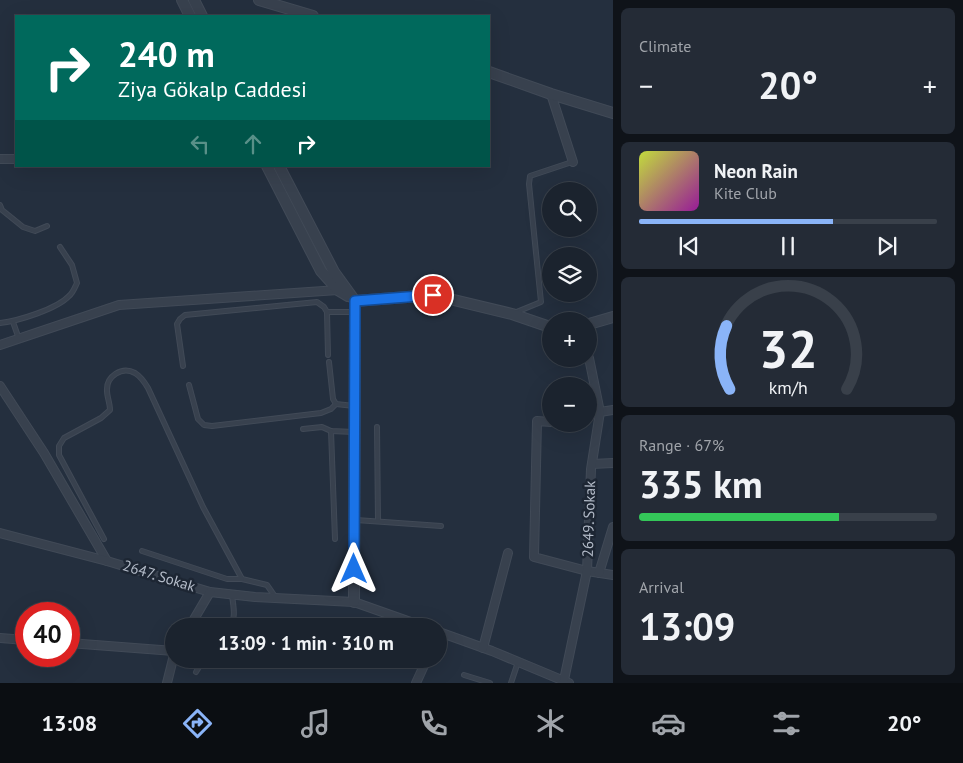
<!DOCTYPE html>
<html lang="en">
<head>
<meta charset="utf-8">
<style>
	:root { --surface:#1b232e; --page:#242b36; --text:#f1f3f6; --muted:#a0a4aa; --line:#39404a; --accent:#8ab4f8 }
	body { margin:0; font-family:"PT Sans",sans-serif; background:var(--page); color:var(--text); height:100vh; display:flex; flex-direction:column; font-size:19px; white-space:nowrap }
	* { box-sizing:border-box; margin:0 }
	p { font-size:16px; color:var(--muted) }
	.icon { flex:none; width:28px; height:28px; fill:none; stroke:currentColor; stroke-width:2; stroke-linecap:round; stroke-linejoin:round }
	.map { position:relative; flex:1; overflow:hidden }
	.drawer { display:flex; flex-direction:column; gap:8px; padding:8px; background:#0f1319; width:350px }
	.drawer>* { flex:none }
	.guide { position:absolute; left:15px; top:15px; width:475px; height:152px; border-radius:0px; box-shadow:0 5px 20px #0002,0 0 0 1px var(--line); background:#00695c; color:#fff; overflow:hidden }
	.controls { position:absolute; left:542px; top:182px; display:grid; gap:10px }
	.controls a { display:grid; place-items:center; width:55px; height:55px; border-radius:50%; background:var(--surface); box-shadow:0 5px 20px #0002,0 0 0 1px var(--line); font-size:25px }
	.speed { position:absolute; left:15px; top:602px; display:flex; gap:10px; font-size:25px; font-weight:700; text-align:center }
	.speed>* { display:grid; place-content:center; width:65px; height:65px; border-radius:50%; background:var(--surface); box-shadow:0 5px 20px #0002,0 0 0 1px var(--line); line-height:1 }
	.speed .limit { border:8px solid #d22; background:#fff; color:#111 }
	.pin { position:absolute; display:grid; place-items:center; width:42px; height:42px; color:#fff; margin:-21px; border:2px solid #fff; border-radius:50%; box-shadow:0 1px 5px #0007 }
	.me { position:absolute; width:55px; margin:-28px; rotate:0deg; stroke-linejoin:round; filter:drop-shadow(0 0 4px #0008) }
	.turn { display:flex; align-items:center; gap:18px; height:105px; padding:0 20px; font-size:22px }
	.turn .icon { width:65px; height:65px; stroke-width:2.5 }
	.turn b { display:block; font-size:35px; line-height:42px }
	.lanes { display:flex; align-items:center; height:48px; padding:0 20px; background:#0003; justify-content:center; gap:25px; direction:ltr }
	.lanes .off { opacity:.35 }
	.big { font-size:38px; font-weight:700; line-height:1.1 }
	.drawer .tile { flex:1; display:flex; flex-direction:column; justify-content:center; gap:8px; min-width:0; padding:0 18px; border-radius:8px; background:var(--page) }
	.drawer .dial { align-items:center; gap:0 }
	.dial svg { height:130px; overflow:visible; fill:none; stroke:var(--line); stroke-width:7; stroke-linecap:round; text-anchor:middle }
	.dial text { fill:var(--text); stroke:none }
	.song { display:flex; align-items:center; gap:15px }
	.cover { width:60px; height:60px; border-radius:8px; background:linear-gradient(135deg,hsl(70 70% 55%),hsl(300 70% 35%)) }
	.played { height:5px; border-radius:2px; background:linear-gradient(90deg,var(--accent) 65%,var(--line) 65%) }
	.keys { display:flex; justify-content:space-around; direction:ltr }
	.heat { display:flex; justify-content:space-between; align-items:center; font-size:28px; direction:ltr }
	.charge { height:8px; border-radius:4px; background:linear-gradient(90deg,#34c759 67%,var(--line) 0) }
	.trip { position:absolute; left:165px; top:618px; width:282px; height:50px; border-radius:25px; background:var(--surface); box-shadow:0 5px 20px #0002,0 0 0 1px var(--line); font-weight:700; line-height:50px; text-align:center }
	.tabs { display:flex; height:80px; justify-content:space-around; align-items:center; background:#0b0e12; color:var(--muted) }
	.tabs .icon { width:35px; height:35px }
	.tabs .current { color:var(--accent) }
	.tabs b { font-size:22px; color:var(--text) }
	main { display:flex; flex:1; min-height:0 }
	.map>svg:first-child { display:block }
</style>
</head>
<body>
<main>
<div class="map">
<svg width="613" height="683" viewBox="0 0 613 683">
	<rect width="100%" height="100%" fill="#242f3e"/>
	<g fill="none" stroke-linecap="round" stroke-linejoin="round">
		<defs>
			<g id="service">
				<polyline points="0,205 2,210 23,227 35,231 47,226"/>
				<polyline points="327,312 353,312"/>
				<polyline points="514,313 541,302 529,184 530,176 572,162"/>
				<polyline points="13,322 19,339"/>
				<path d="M0 323C18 321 57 309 69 296 73 293 75 287 77 283L72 265 60 247"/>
				<polyline points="329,362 333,399 336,404 354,406"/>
				<polyline points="183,366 177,324 180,319 185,315 317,302 324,307 327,312 328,355"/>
				<polyline points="189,385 198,419 204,425 212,426 321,413 331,409 336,404"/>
				<polyline points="377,427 378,521"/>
				<polyline points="303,429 322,427 331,431 354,432"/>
				<polyline points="331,431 335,539"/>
				<polyline points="356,520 441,526"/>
				<path d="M104 539 59 455V446L64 438 101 418 110 410C110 403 107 397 107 391 106 376 122 366 135 373 140 376 145 383 148 388L203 507 242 579 267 585 276 598"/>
				<polyline points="142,551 227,579 242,579"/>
				<path d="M229 626C237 619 233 605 232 595"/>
				<polyline points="196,672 204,659"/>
				<polyline points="464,675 490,683"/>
				<polyline points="511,683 518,662"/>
			</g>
			<g id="minor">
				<polyline points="551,94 573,162"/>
				<polyline points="0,159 16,159"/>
				<polyline points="0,345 119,305 338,290"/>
				<polyline points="0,386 44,453 107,561"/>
				<polyline points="600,412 613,410"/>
				<polyline points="551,422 537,421 534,557 587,571 613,575"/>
				<polyline points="592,464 613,463"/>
				<polyline points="0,533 107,561 210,592 255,597 354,602 422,626"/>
				<polyline points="599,573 613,527"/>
				<polyline points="190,626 210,592"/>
				<polyline points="439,632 492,651 569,683"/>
				<polyline points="0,638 26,640"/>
				<polyline points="69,643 174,651"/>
				<polyline points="483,648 508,553"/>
				<polyline points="564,680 587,571 591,469 600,412 589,358"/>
				<polyline points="167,683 174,655"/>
				<polyline points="416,683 427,659"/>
			</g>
			<g id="tertiary">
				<polyline points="182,0 190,16"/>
				<polyline points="194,0 202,16"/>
				<polyline points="259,0 313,16"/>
				<polyline points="489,72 551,94 613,113"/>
				<polyline points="267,166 321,271 338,290 348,296"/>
				<polyline points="279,166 334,272 355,301 354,602"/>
				<polyline points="355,301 433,295 512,314 547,326 551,326"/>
				<polyline points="589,324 613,317"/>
			</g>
		</defs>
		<use href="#service" stroke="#414a57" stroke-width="6"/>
		<use href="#minor" stroke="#414a57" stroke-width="10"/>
		<use href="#tertiary" stroke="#414a57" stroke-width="12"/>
		<use href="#service" stroke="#38414e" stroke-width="4"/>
		<use href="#minor" stroke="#38414e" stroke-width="8"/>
		<use href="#tertiary" stroke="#38414e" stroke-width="10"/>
	</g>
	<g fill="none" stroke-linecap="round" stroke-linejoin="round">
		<defs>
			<polyline id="route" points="354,569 355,301 433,295"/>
		</defs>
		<use href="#route" stroke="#114b97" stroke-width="12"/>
		<use href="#route" stroke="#1a73e8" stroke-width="9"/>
	</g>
	<g text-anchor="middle" stroke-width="5" stroke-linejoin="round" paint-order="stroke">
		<g font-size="15" fill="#b4bcc9" stroke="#1d2633">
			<text transform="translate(589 519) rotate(-88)" y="5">2649. Sokak</text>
			<text transform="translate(159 576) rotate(17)" y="5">2647. Sokak</text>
		</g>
	</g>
</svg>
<div class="controls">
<a><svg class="icon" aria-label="search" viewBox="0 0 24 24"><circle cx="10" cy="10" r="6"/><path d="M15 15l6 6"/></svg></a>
<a><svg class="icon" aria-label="layers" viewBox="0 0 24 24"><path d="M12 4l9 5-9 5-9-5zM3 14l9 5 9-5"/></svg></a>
<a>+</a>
<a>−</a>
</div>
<div class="speed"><div class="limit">40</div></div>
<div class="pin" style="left:433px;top:295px;background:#d93025"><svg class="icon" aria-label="arrive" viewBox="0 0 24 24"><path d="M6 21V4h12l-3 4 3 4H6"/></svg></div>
<svg class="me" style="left:354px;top:569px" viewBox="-20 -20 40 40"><path d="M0-17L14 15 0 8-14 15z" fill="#1a73e8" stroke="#fff" stroke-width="4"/></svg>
<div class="trip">13:09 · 1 min · 310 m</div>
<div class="guide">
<div class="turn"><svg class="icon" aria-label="right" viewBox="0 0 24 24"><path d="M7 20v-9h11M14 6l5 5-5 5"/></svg><div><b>240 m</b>Ziya Gökalp Caddesi</div></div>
<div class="lanes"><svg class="icon off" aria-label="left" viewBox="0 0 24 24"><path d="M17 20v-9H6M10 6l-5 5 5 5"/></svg><svg class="icon off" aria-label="ahead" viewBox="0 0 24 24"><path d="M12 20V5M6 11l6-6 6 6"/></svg><svg class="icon" aria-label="right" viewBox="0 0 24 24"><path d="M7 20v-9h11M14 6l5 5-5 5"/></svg></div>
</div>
</div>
<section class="drawer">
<div class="tile"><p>Climate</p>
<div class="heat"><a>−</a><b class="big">20°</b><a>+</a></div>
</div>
<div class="tile">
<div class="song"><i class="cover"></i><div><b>Neon Rain</b><p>Kite Club</p></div></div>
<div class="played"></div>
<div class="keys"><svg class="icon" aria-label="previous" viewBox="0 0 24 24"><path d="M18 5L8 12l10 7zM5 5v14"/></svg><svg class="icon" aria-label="pause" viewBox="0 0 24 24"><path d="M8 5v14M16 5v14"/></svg><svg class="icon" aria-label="next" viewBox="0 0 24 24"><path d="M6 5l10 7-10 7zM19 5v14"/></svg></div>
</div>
<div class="tile dial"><svg viewBox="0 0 100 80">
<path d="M14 69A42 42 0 1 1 86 69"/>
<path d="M14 69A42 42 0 0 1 12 30" stroke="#8ab4f8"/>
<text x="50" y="56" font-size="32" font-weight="700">32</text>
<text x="50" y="72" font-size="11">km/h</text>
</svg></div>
<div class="tile"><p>Range · 67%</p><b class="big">335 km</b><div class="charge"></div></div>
<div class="tile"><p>Arrival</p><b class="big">13:09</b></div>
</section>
</main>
<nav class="tabs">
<b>13:08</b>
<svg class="icon current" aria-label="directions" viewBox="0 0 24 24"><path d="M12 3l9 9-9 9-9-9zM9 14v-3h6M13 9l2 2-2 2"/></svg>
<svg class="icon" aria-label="music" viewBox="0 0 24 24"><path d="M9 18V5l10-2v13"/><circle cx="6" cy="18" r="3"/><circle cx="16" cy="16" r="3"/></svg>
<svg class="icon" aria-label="phone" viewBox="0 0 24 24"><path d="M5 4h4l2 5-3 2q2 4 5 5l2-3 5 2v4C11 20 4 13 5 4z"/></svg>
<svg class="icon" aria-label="climate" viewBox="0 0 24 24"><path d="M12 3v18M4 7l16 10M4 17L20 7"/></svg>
<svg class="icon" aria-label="car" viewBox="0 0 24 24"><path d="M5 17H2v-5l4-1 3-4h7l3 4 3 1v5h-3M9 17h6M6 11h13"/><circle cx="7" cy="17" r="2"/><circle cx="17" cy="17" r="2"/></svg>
<svg class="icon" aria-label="filters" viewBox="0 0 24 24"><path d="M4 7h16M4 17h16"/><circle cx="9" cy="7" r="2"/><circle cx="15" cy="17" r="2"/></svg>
<b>20°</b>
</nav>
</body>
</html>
